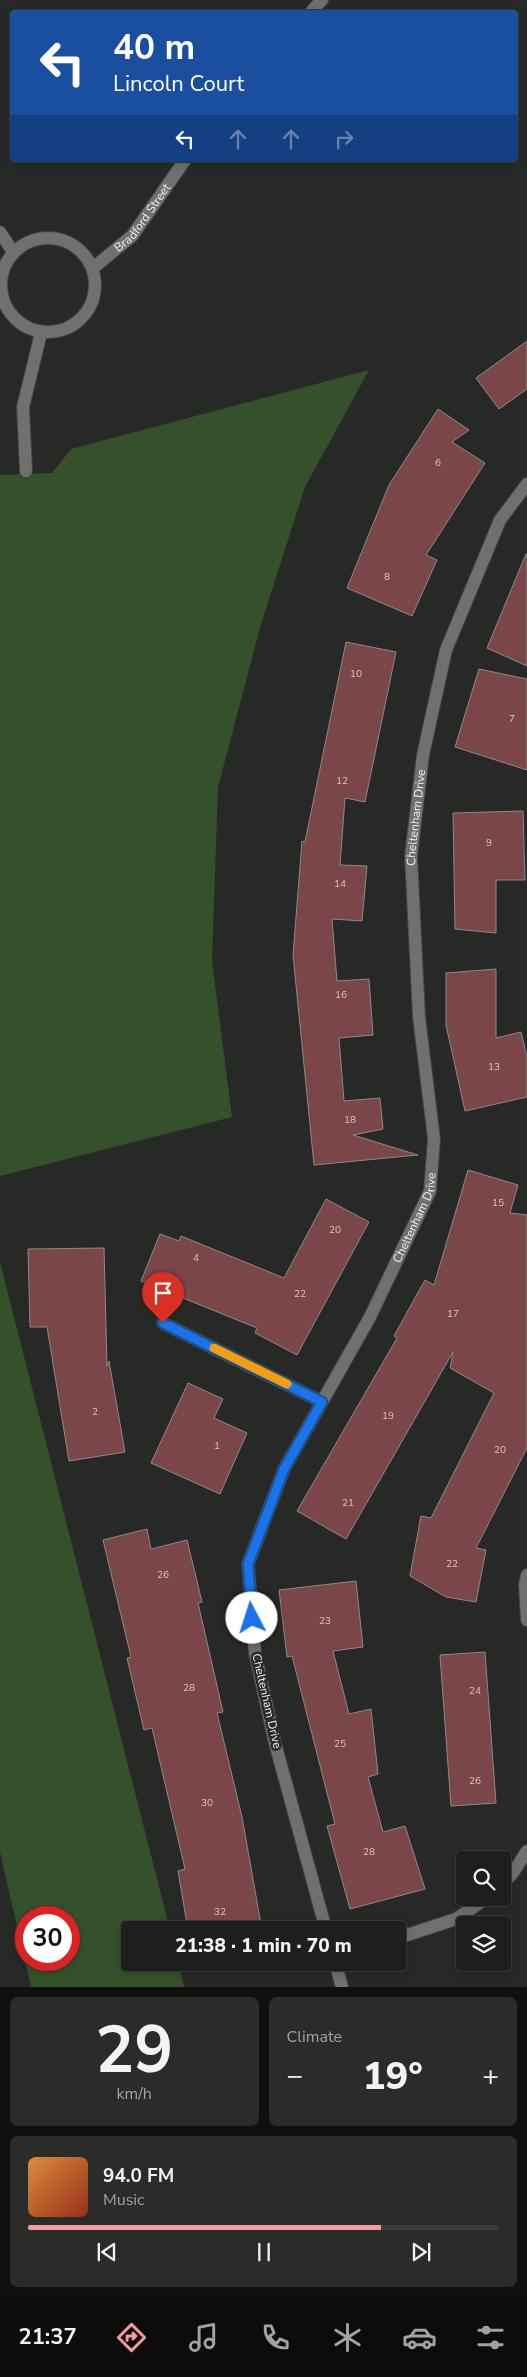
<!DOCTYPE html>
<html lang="en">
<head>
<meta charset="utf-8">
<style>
	:root { --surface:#1d1f1c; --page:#2a2c29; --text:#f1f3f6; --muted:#a0a2a3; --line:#3b3d3b; --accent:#f49b9f }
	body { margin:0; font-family:"Nunito Sans",sans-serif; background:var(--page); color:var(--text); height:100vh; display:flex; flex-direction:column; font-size:19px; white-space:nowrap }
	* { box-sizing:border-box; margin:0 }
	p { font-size:16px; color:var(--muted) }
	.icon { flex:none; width:28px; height:28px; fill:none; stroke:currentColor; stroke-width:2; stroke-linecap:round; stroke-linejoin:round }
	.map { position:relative; height:1987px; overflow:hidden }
	.panel { display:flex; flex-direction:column; gap:10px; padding:10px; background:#10110f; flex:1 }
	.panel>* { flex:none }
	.hud { position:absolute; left:10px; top:10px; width:508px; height:152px; border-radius:5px; box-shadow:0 2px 8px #0003,0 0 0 1px var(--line); background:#1a4fa0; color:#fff; overflow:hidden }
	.buttons { position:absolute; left:456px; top:1851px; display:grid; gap:10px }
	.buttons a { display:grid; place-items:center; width:55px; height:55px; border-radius:5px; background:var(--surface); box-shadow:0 2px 8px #0003,0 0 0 1px var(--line); font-size:25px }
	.speed { position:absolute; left:15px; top:1906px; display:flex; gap:10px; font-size:25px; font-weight:700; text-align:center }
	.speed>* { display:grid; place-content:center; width:65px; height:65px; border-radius:50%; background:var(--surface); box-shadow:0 2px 8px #0003,0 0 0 1px var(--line); line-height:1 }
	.speed .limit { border:8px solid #d22; background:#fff; color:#111 }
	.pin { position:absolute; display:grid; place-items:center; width:42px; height:42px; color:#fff; margin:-51px -21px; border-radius:50% 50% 50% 0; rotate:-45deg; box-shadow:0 0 5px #0007 }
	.pin .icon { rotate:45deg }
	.me { position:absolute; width:55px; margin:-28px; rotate:355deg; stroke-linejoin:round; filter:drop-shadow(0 0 4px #0008) }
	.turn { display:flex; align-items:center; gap:18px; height:105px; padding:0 20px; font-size:22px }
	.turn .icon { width:65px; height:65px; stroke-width:2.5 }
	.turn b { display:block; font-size:35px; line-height:42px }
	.lanes { display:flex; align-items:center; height:48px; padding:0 20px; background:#0003; justify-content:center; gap:25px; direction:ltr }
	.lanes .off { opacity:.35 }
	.big { font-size:38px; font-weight:800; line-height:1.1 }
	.panel .card { flex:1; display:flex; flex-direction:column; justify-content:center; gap:8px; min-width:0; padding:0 18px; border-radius:8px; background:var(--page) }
	.panel .dial { align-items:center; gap:0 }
	.dial b { font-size:65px; line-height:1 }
	.song { display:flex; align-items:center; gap:15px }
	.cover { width:60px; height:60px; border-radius:8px; background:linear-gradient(135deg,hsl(30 70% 55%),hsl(10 70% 35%)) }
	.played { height:5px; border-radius:2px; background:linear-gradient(90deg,var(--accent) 75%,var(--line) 75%) }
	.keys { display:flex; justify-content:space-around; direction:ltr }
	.heat { display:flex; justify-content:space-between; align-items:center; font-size:28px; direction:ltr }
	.panel .tiles { flex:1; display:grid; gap:10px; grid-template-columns:1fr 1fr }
	.card:last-child { grid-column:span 2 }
	.trip { position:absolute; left:121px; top:1921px; width:285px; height:50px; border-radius:5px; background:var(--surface); box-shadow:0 2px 8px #0003,0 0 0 1px var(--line); font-weight:800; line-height:50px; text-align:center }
	.tabs { display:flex; height:80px; justify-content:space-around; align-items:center; background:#0c0c0b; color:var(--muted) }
	.tabs .icon { width:35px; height:35px }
	.tabs .selected { color:var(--accent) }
	.tabs b { font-size:22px; color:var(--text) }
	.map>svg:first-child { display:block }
</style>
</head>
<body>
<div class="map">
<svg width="527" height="1987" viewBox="0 0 527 1987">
	<rect width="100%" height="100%" fill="#272926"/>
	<g fill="#34512c" fill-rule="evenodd">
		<polygon points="369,370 305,487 261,624 218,787 212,961 232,1117 0,1176 0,475 52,473 71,449"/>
		<path d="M0 1262 170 1930H130V1962L178 1963 184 1987H31L0 1852ZM26 1918H69V1960H26Z"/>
	</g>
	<g fill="#7b4649" stroke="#8f8989">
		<polygon points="527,341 527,389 499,409 476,378"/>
		<polygon points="438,409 469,430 452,442 485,463 426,555 437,560 412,616 347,588 389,485"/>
		<polygon points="526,554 527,554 527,666 487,648"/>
		<polygon points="346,642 396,652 365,802 345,798 340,865 367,866 362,921 332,919 337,981 369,979 373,1035 339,1038 344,1101 380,1098 383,1129 353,1135 418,1155 314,1165 293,955 302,841 305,842"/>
		<polygon points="479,669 527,679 527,770 455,747"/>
		<polygon points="523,811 525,880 496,880 496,933 455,929 453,813"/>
		<polygon points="496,969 496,1038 521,1032 527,1057 527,1097 465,1111 446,1025 446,973"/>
		<polygon points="468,1170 518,1185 510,1213 527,1215 527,1448 476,1548 486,1550 476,1602 446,1597 410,1576 421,1516 431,1518 494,1393 450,1368 453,1352 346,1539 297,1511 397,1338 394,1336 425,1280 434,1285"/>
		<polygon points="326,1199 369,1222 297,1355 255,1333 257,1328 141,1281 160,1234 179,1241 181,1236 284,1278"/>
		<polygon points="104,1248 107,1366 109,1361 125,1452 69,1461 47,1327 30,1327 28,1249"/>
		<polygon points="188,1383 223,1399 214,1418 247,1433 220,1494 151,1463"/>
		<polygon points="147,1529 151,1549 187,1540 202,1602 198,1603 223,1712 217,1713 242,1817 262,1930 188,1930 178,1871 185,1869 152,1728 144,1730 127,1658 131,1657 103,1540"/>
		<polygon points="356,1581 363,1647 333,1651 349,1714 371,1709 378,1774 368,1777 383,1832 405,1826 425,1889 350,1909 327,1826 335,1824 292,1656 287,1657 279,1590"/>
		<polygon points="485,1652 496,1803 451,1806 440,1655"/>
	</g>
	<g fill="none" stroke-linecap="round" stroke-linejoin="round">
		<defs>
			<g id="minor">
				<polyline points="311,12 322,0"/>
				<polyline points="0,232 13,252"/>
				<circle cx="48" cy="285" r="47"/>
				<path id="s1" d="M93 268 132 236 185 160"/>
				<polyline points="26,471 23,407 41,333"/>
				<polyline points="163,1323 322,1402"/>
				<polyline points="527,1575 525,1585 527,1620"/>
				<polyline points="502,1884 512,1874 527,1851"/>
				<path id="s2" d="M326 1930 275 1743 255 1653 248 1564 284 1469 370 1317 430 1191 434 1139 419 1017 411 856 423 755 446 650 500 520 527 484"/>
				<polyline points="398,1938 456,1919 487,1898"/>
				<polyline points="335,1962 342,1987"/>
			</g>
		</defs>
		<use href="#minor" stroke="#424440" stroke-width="14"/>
		<use href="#minor" stroke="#6e716d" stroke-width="12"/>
	</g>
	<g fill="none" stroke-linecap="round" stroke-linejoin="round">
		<defs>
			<polyline id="route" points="163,1323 322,1402 284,1469 248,1564 252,1618"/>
		</defs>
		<use href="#route" stroke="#114b97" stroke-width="12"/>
		<use href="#route" stroke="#1a73e8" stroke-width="9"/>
		<polyline stroke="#f59e0b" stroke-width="9" points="214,1348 287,1384"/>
	</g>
	<g text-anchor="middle" stroke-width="5" stroke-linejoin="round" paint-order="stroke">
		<g font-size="10" fill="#d4c8c6">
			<text x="438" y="466">6</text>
			<text x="387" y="580">8</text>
			<text x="356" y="677">10</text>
			<text x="512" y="722">7</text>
			<text x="342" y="784">12</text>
			<text x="489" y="846">9</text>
			<text x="340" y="887">14</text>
			<text x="341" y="998">16</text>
			<text x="494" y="1070">13</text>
			<text x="350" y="1123">18</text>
			<text x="498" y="1206">15</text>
			<text x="335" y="1233">20</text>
			<text x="196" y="1261">4</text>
			<text x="300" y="1297">22</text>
			<text x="453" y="1317">17</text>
			<text x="95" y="1415">2</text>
			<text x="388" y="1419">19</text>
			<text x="217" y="1449">1</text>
			<text x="500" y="1453">20</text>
			<text x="348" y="1506">21</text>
			<text x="452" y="1567">22</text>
			<text x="163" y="1578">26</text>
			<text x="325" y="1624">23</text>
			<text x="189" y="1691">28</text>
			<text x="475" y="1694">24</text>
			<text x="340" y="1747">25</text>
			<text x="475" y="1784">26</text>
			<text x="207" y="1806">30</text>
			<text x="369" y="1855">28</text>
			<text x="220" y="1915">32</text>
		</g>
		<g font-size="12" fill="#f1f3f0" stroke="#272926">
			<text dy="4" stroke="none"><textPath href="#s1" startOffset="71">Bradford Street</textPath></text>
			<text dy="4" stroke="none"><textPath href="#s2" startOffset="1166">Cheltenham Drive</textPath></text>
			<text dy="4" stroke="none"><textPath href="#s2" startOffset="761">Cheltenham Drive</textPath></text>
			<text transform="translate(267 1701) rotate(77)" y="4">Cheltenham Drive</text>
		</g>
	</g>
</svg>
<div class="buttons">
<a><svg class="icon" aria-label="search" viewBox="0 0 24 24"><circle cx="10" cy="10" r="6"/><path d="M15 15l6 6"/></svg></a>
<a><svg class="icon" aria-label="layers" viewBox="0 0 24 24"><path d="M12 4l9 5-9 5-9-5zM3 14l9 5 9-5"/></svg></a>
</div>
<div class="speed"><div class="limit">30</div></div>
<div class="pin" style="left:163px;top:1323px;background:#d93025"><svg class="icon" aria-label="arrive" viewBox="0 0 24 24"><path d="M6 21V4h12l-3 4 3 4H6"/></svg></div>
<svg class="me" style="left:252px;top:1618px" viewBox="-20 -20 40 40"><circle r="19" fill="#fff"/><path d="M0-13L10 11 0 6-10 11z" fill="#1a73e8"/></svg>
<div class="trip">21:38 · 1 min · 70 m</div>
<div class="hud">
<div class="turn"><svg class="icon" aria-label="left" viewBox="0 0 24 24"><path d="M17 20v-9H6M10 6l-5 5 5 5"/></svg><div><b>40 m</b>Lincoln Court</div></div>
<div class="lanes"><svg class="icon" aria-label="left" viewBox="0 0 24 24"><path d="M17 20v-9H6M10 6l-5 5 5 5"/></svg><svg class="icon off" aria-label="ahead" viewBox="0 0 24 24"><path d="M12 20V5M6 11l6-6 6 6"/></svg><svg class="icon off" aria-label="ahead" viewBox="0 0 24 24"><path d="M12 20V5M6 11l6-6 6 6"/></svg><svg class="icon off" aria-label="right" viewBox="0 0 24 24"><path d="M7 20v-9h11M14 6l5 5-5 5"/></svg></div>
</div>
</div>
<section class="panel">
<div class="tiles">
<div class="card dial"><b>29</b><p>km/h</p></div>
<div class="card"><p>Climate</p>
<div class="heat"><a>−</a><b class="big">19°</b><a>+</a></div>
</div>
<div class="card">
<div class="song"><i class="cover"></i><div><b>94.0 FM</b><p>Music</p></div></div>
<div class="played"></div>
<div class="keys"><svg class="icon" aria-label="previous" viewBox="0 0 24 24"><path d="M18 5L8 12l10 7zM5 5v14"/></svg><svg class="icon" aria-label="pause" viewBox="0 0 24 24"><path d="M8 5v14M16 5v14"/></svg><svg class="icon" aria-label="next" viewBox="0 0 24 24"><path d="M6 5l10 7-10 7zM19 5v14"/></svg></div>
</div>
</div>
</section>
<nav class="tabs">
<b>21:37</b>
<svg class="icon selected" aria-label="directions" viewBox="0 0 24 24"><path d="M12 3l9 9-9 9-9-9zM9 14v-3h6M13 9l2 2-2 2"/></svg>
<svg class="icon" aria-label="music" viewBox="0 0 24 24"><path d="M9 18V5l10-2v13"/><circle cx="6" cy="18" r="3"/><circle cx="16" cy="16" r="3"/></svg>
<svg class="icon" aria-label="phone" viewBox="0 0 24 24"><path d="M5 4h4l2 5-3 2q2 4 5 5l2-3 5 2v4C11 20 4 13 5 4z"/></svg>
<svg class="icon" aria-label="climate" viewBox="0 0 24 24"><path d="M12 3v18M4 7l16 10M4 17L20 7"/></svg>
<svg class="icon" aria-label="car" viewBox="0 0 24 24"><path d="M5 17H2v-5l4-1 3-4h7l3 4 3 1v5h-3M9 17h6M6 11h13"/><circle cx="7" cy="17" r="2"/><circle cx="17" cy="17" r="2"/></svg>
<svg class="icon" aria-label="filters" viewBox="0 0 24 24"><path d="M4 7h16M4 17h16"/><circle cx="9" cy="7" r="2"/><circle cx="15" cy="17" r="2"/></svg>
</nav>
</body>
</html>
